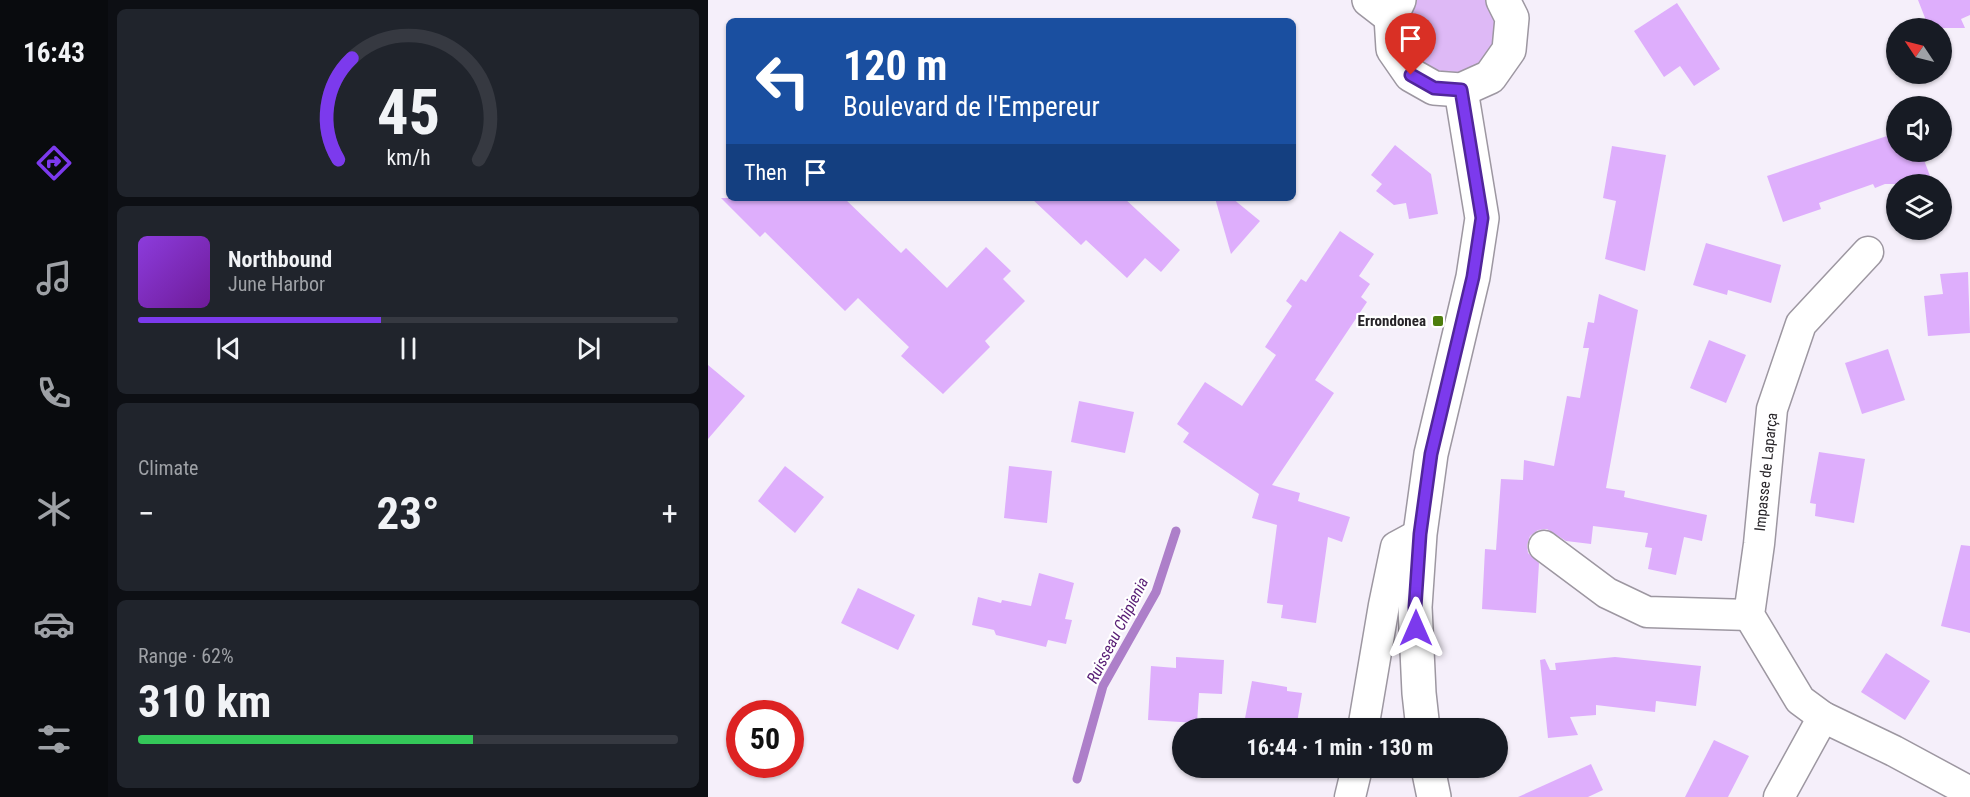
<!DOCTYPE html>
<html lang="en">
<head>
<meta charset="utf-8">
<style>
	:root { --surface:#171b24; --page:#20242c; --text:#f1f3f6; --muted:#9ea1a6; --line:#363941; --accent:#7c3aed }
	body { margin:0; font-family:"Roboto Condensed",sans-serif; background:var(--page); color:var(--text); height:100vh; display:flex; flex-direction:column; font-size:22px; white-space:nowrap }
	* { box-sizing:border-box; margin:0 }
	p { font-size:20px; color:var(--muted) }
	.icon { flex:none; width:33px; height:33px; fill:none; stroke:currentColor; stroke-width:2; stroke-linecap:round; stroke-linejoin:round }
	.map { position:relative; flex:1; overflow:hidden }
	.sheet { display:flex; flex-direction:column; gap:9px; padding:9px; background:#0d0f14; width:600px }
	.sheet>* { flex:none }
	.guide { position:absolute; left:18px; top:18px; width:570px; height:183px; border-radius:9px; box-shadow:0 2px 4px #0004; background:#1a4fa0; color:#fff; overflow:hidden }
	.needle { width:39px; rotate:305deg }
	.buttons { position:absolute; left:1178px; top:18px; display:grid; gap:12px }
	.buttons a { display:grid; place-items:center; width:66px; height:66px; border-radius:50%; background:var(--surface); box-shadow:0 2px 4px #0004; font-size:30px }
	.speed { position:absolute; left:18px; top:700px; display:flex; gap:12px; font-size:30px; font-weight:700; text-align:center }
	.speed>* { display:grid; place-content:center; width:78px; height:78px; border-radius:50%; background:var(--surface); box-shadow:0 2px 4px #0004; line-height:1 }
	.speed .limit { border:9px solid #d22; background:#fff; color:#111 }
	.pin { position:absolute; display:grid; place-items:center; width:51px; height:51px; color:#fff; margin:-62px -26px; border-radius:50% 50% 50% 0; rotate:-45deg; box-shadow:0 0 6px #0007 }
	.pin .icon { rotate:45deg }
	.me { position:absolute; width:66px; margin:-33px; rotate:0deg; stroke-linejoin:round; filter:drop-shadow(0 0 4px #0008) }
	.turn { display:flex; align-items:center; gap:21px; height:126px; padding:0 18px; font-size:27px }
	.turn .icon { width:78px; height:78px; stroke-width:2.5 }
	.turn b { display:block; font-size:42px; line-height:51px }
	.then { display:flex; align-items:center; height:57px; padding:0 18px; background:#0003; gap:12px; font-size:22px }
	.big { font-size:45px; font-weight:700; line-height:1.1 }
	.sheet .widget { flex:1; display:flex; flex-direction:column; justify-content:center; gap:9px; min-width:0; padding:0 21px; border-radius:9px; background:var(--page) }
	.sheet .dial { align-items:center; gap:0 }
	.dial svg { height:156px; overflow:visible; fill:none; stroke:var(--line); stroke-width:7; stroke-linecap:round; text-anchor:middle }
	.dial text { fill:var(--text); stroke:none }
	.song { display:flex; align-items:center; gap:18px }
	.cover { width:72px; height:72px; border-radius:9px; background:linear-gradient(135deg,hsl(270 70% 55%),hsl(280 70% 35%)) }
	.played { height:6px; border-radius:3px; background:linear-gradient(90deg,var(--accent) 45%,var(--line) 45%) }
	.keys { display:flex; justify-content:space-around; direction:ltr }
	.heat { display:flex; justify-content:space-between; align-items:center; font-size:33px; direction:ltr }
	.charge { height:9px; border-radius:4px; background:linear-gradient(90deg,#34c759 62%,var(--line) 0) }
	.trip { position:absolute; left:464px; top:718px; width:336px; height:60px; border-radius:30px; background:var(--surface); box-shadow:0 2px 4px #0004; font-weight:700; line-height:60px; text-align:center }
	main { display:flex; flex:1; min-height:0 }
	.tabs { display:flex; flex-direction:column; width:108px; justify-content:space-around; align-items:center; background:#090b0e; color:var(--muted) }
	.tabs .icon { width:42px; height:42px }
	.tabs .on { color:var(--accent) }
	.tabs b { font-size:27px; color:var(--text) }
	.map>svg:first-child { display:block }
</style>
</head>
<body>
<main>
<nav class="tabs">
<b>16:43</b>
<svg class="icon on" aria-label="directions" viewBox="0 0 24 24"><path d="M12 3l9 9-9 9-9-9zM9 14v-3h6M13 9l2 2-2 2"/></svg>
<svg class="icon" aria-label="music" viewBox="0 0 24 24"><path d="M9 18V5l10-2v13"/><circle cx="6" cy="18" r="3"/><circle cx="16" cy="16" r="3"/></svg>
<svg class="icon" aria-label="phone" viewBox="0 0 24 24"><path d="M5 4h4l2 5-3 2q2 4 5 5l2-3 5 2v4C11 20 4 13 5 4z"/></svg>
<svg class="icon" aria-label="climate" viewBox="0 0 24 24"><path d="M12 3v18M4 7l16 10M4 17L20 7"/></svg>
<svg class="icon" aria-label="car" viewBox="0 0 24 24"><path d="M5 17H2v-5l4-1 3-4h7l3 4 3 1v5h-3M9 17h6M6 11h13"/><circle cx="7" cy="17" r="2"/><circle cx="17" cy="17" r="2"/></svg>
<svg class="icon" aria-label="filters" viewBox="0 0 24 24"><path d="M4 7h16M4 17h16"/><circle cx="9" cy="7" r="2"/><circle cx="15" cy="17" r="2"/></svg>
</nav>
<section class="sheet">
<div class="widget dial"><svg viewBox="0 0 100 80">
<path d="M14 69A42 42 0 1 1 86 69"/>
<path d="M14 69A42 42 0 0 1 21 17" stroke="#7c3aed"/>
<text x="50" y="56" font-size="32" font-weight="700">45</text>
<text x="50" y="72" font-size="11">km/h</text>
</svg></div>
<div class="widget">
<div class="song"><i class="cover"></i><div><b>Northbound</b><p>June Harbor</p></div></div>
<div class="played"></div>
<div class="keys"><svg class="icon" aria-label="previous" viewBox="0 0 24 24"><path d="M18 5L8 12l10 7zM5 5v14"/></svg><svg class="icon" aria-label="pause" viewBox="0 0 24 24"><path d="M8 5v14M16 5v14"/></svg><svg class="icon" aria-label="next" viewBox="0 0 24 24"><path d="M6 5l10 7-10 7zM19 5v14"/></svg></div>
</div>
<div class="widget"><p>Climate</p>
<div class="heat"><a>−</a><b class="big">23°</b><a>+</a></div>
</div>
<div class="widget"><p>Range · 62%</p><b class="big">310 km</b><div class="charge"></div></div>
</section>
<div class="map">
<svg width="1262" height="797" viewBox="0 0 1262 797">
	<rect width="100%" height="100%" fill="#f5effa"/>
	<polygon fill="#deb9f6" points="691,0 795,0 782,77 703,75"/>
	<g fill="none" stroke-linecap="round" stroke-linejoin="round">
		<polyline stroke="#ad7fc9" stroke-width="9" points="369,779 395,686 448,592 468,531"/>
	</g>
	<g fill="#deaefc">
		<polygon points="1210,0 1262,0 1262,15 1253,19 1257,28 1221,28"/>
		<polygon points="969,3 1012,69 986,86 972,66 956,77 926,31"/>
		<polygon points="1188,133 1188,152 1213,152 1225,184 1177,184 1167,188 1165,184 1111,203 1113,209 1075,222 1059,176"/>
		<polygon points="687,145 723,174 730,214 701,219 698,203 686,205 668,191 674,184 663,175"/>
		<polygon points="904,146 958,155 937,271 897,259 908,201 895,198"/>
		<polygon points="13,198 136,198 193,253 198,248 239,288 278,247 303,271 295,279 317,301 277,341 282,347 235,394 193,356 201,347 150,298 137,311 57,232 52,237"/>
		<polygon points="323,198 416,198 472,250 453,272 437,258 419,278 378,240 373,245"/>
		<polygon points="507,198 524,198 552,221 523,254"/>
		<polygon points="632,231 666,254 651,276 662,284 653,297 659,302 607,380 626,393 564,485 592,493 590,501 642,517 634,542 620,537 608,623 573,618 575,605 559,603 569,525 544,518 551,494 475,442 481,433 469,424 497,382 534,406 568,355 557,347 584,306 578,301 593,279 598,282"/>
		<polygon points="998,243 1073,265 1063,303 1020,290 1019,295 985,285"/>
		<polygon points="1260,272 1262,333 1220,336 1216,296 1235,294 1232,274"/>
		<polygon points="891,294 930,310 898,488 917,491 916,497 999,515 994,541 976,537 968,575 940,569 944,548 937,547 940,533 885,526 883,544 858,541 839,529 830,530 822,536 819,545 820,553 831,563 828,613 774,609 777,549 788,550 793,479 815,480 816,460 846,466 859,396 872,398 881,348 875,348 880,322 886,323"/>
		<polygon points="1001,340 1038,355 1018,403 982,388"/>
		<polygon points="1180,349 1197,400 1154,414 1137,363"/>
		<polygon points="0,365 37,396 0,439"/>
		<polygon points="371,401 426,412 417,453 363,442"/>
		<polygon points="1111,452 1157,459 1146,523 1107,516 1108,504 1102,503"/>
		<polygon points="77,466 116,497 87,533 50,501"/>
		<polygon points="301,466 344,471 339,523 296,518"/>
		<polygon points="1253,545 1262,546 1262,633 1233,626"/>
		<polygon points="331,573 366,583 357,619 364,620 358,644 340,640 338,647 288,635 286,630 264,625 270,597 293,603 294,600 323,606"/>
		<polygon points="150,588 207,615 190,650 133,623"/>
		<polygon points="1178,653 1222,681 1197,720 1153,692"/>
		<polygon points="468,657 516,660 514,694 491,693 489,723 440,720 443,666 468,668"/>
		<polygon points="907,657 993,666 988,706 948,701 947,712 888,705 888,715 862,717 870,735 840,738 832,660 837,659 842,670 848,670 847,663"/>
		<polygon points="544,681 579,687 579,691 594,693 588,729 535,729"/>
		<polygon points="1006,740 1041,756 1020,797 977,797"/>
		<polygon points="883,764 895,790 880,797 810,797"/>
	</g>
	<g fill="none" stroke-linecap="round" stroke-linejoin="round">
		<defs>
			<g id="street">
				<polyline points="1160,252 1093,324 1064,409 1051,544 1041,615 1092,700 1115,717 1186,751 1262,792"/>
				<polyline points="836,546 899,593 939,612 1041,615"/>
				<polyline points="655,729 676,605 688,547 712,534"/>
				<polyline points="642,797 649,768"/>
				<polyline points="1071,797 1115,717"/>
			</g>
			<g id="secondary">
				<polyline points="661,0 683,17"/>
				<polyline points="691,0 683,17 685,49 703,75 726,88 753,90 782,77 801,50 804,18 795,0"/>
				<polyline points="715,729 711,693 707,607 712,534 723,454 765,277 774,218 753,90"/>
				<polyline points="720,768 726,797"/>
			</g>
		</defs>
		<use href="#street" stroke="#9d97a1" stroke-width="33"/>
		<use href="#secondary" stroke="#9d97a1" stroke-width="36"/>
		<use href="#street" stroke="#fff" stroke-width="30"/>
		<use href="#secondary" stroke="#fff" stroke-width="33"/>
	</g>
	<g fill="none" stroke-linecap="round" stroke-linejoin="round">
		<defs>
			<polyline id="route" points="703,75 726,88 753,90 774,218 765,277 723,454 712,534 707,607 708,628"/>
		</defs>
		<use href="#route" stroke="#51269a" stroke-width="15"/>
		<use href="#route" stroke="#7c3aed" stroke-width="10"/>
	</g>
	<rect fill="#4d7e0d" stroke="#fff" stroke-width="2" x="724" y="315" width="12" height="12" rx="3"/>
	<g text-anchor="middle" stroke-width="4.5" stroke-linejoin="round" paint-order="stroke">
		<g font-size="15" font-weight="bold" fill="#272428" stroke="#fff" text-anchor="end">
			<text x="718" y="326">Errondonea</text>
		</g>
		<g font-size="15" fill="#272428" stroke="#fff">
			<text transform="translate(1058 472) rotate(-84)" y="5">Impasse de Laparça</text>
		</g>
		<g font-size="16" font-style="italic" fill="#571c74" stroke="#fff">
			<text transform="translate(409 630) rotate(-63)" y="6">Ruisseau Chipienia</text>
		</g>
	</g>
</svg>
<div class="buttons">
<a><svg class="needle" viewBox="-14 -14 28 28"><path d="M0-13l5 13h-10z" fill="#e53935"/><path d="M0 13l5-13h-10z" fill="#9ea1a6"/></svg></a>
<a><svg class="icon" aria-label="sound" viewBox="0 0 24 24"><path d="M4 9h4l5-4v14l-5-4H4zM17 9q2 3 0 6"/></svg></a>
<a><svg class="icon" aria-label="layers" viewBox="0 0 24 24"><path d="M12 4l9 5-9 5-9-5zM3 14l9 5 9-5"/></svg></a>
</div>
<div class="speed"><div class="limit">50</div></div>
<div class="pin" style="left:703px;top:75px;background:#d93025"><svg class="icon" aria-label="arrive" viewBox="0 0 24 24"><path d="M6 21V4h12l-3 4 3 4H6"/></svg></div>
<svg class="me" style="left:708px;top:628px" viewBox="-20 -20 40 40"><path d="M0-17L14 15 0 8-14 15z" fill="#7c3aed" stroke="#fff" stroke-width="4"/></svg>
<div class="trip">16:44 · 1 min · 130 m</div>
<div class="guide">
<div class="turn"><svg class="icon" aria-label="left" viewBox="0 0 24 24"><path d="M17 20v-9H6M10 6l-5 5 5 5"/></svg><div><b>120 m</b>Boulevard de l'Empereur</div></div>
<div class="then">Then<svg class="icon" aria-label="arrive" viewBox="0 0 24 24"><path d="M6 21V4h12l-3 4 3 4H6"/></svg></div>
</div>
</div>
</main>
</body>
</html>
